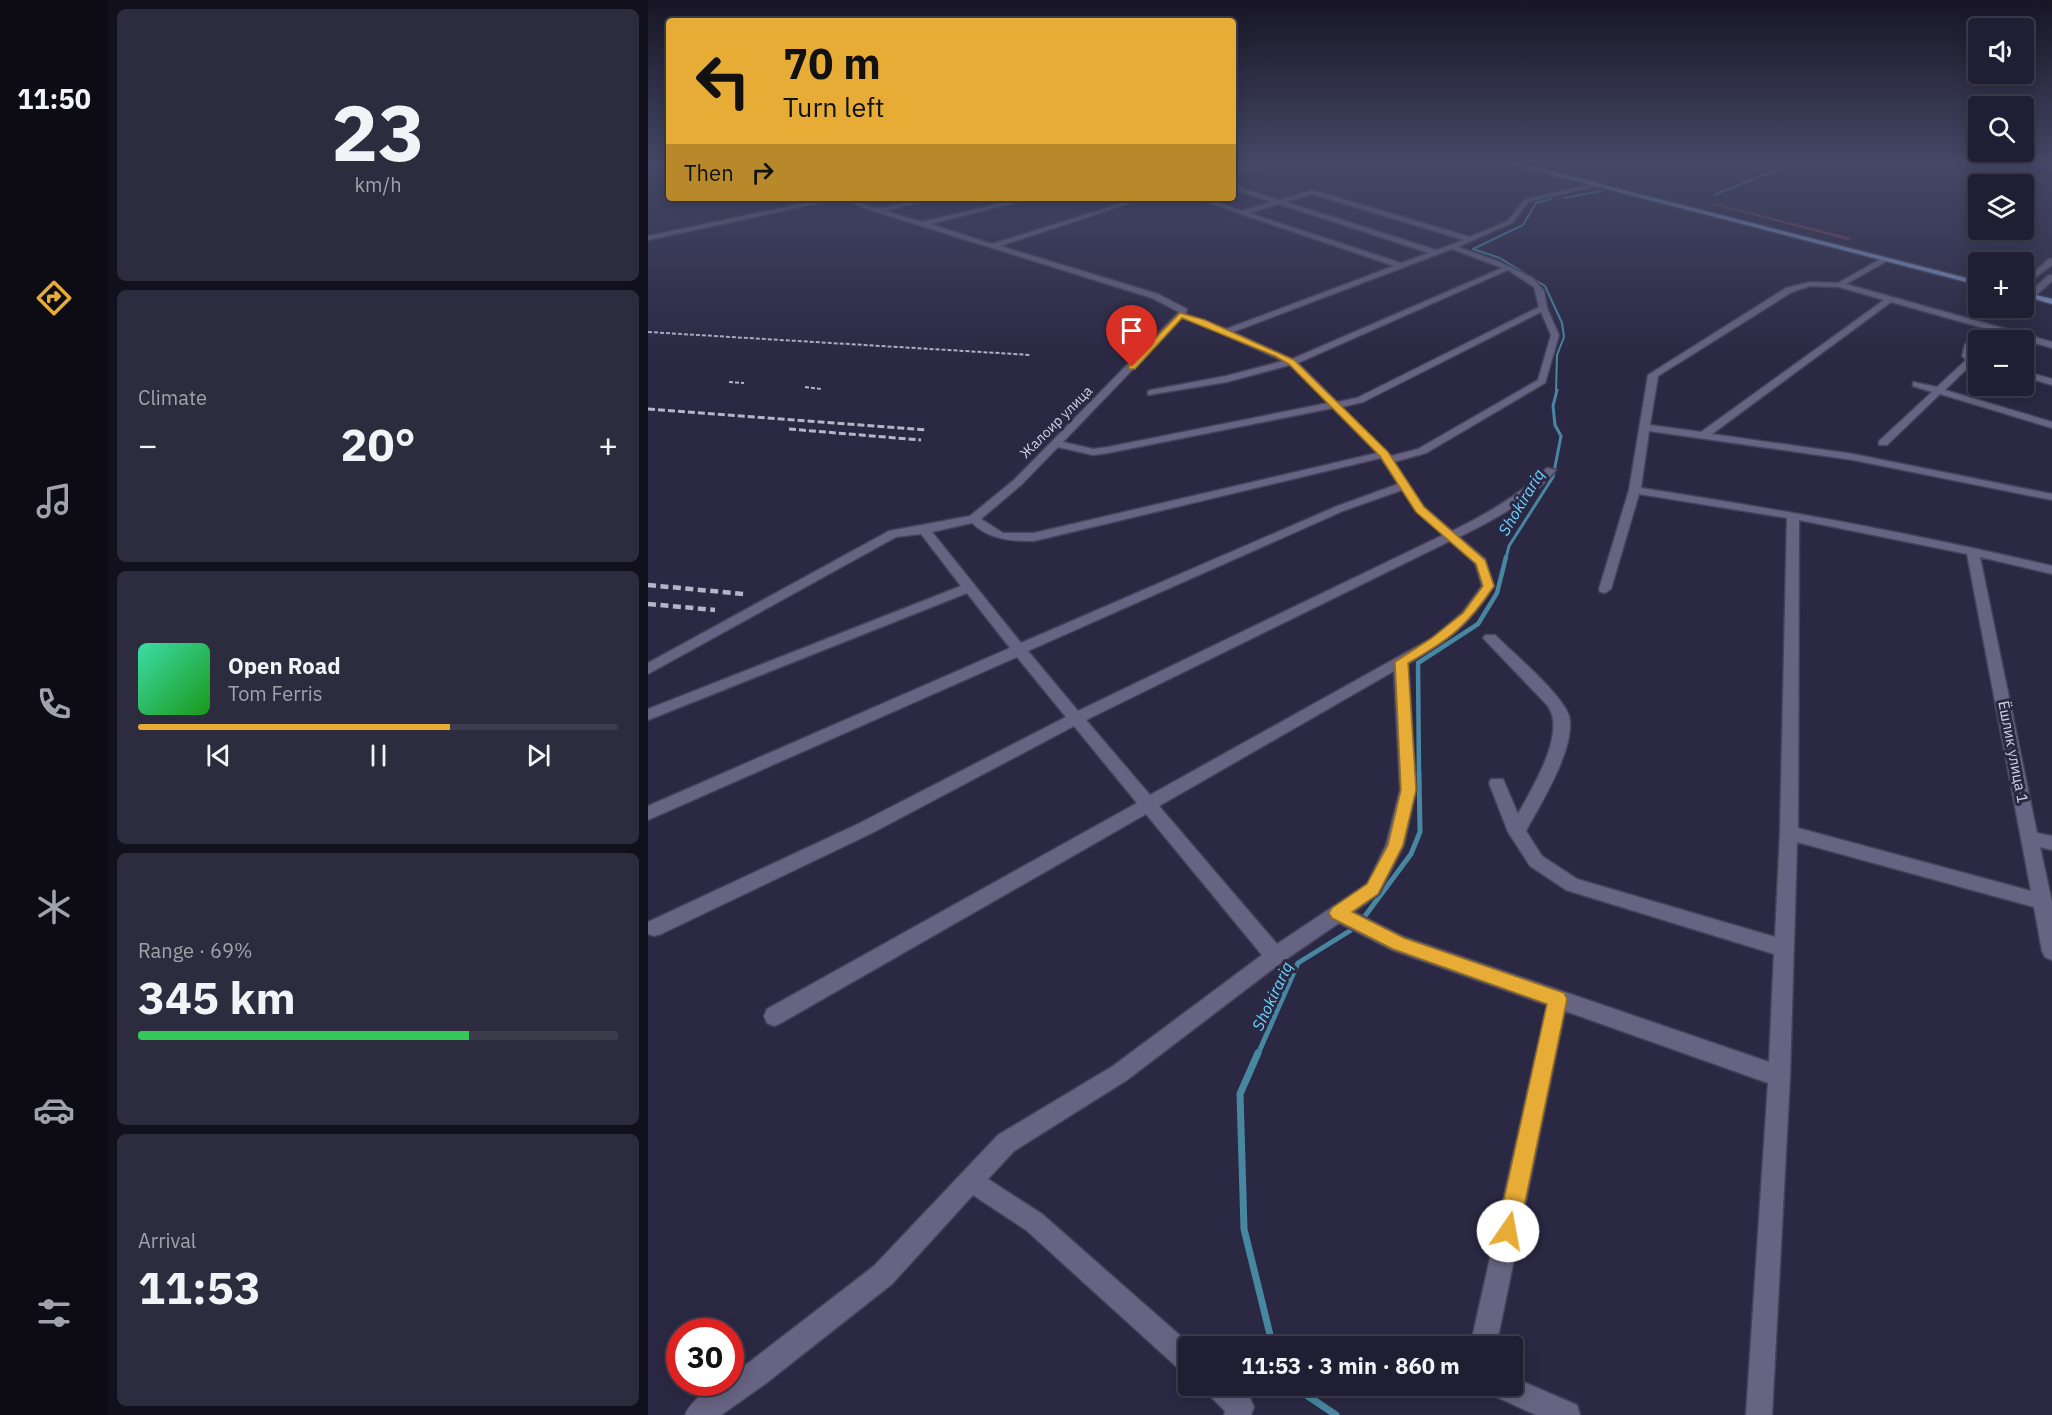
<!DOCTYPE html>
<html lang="en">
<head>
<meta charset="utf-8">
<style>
	:root { --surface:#201e32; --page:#2d2b3e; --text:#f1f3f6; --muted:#a2a2ac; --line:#3d3c4d; --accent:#e6ac36 }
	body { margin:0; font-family:"IBM Plex Sans",sans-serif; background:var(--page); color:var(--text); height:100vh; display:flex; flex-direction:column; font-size:22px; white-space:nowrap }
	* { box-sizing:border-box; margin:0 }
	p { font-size:20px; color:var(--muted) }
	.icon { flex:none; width:33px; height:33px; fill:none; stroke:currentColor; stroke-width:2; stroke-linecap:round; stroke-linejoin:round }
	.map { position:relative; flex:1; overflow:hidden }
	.side { display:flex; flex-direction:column; gap:9px; padding:9px; background:#12101c; width:540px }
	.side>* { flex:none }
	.guide { position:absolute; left:18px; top:18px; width:570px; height:183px; border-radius:6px; box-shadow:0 3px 15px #0003,0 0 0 2px var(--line); background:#e6ac36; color:#111; overflow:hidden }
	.fabs { position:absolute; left:1320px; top:18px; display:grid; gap:12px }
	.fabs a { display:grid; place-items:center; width:66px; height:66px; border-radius:6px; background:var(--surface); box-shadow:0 3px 15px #0003,0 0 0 2px var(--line); font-size:30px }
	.speed { position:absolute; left:18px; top:1318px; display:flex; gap:12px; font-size:30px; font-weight:700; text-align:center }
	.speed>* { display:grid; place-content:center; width:78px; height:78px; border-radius:50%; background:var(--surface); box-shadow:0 3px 15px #0003,0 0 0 2px var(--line); line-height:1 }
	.speed .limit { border:9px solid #d22; background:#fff; color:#111 }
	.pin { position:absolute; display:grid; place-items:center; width:51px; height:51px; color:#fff; margin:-62px -26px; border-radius:50% 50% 50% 0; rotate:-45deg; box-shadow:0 0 6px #0007 }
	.pin .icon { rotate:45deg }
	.me { position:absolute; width:66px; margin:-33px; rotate:12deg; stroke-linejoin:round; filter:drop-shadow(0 0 4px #0008) }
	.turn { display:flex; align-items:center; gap:21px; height:126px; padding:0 18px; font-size:27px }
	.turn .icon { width:78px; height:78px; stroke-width:2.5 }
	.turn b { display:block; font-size:42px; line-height:51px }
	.then { display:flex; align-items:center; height:57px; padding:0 18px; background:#0003; gap:12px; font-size:22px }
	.big { font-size:45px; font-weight:700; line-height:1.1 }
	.side .widget { flex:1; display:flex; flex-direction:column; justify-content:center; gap:9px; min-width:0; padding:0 21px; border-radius:9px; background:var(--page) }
	.side .dial { align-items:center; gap:0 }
	.dial b { font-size:78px; line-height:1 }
	.song { display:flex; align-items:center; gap:18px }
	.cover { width:72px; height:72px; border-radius:9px; background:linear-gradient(135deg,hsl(160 70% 55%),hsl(120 70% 35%)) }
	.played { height:6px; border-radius:3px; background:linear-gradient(90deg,var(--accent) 65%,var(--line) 65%) }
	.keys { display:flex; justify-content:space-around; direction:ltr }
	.heat { display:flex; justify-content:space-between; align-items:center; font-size:33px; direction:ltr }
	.charge { height:9px; border-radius:4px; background:linear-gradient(90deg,#34c759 69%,var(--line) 0) }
	.trip { position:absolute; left:530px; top:1336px; width:345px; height:60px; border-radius:6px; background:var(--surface); box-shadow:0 3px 15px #0003,0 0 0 2px var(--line); font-weight:700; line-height:60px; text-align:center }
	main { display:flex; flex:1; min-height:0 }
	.tabs { display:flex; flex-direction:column; width:108px; justify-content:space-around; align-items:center; background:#0d0c14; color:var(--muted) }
	.tabs .icon { width:42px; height:42px }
	.tabs .selected { color:var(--accent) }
	.tabs b { font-size:27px; color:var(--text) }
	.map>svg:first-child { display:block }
</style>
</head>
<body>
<main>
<nav class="tabs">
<b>11:50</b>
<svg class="icon selected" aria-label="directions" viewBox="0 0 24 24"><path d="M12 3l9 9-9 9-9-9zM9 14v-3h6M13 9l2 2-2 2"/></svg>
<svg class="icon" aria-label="music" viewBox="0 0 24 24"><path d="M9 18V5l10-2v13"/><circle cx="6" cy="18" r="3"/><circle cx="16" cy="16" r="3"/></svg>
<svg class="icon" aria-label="phone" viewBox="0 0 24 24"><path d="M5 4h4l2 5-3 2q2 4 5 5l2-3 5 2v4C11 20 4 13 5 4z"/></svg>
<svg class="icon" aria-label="climate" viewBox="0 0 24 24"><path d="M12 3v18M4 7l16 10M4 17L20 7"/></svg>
<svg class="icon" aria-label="car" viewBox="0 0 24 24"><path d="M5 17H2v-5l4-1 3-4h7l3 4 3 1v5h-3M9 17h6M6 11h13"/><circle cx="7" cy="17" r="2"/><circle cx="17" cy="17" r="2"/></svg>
<svg class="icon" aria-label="filters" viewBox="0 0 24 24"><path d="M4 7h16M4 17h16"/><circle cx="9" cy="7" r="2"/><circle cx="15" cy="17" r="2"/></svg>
</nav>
<section class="side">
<div class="widget dial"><b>23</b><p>km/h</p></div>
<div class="widget"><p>Climate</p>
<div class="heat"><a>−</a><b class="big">20°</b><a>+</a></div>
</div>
<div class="widget">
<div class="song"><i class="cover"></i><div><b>Open Road</b><p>Tom Ferris</p></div></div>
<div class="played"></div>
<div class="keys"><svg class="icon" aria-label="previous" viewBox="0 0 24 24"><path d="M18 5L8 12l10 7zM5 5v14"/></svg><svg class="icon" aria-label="pause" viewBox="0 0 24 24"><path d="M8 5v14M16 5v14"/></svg><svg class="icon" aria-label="next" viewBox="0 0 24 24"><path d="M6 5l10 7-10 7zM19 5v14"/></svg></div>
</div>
<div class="widget"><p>Range · 69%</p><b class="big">345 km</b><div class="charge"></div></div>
<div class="widget"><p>Arrival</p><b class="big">11:53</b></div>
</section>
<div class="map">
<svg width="1404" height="1415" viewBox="0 0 1404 1415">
	<rect width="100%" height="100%" fill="#2b2843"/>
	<g fill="#6f4158">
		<polygon points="1010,199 1330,280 1330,281"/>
		<polygon points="1063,204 1065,203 1204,238 1199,240"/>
	</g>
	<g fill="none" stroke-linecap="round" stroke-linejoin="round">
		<g stroke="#4887a1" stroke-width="2">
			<polyline points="1066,195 1150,161"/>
			<polyline points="916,198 953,191"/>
			<polyline points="903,199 888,203 875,225 825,249 852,258 897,286 914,323 916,337 909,355 908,391"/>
		</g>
		<polyline stroke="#4887a1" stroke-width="3" points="858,558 861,546 905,477 913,436 907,425 905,406 909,390"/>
		<polyline stroke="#4887a1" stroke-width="4.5" points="771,775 770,663 830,624 849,593 858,557"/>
		<g stroke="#4887a1" stroke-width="5">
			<polyline points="714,920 763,854 772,832 771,773"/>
			<polyline points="610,1054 650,963 708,927"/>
		</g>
		<g stroke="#4887a1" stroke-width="7">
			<polyline points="610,1053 592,1094 596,1229 625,1347"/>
			<polyline points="645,1386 688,1415"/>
		</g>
		<defs>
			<g id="street">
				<polygon points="616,163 618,166 585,176 585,172"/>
				<path d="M947 183 949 186 880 202 864 223 810 247 852 262 885 278 896 291 899 308 911 335 897 383 778 453 746 462 776 507 804 531C839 514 872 495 899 468L908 470C884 500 845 520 811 537L837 559 846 586C819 627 803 639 760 664L768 790 756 845 731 894 706 912 756 937 1121 1062 1126 954 918 890 882 866 860 832 841 783 843 779H855L870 814C884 788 920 731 899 705L835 638 837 635H847C864 652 915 695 921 716 929 746 892 805 878 831L894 856 929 879 1127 937 1132 833 1139 518 991 494 963 589 957 593 952 592 951 589 981 490 1000 375 1138 288 1162 282 1190 283 1236 257 1239 261 1198 284 1404 342V348L1348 332C1336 339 1325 342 1324 355L1328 360 1297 390 1404 422V428L1292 394 1239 445H1231V441L1284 392 1265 386V382L1289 387 1318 360 1314 356 1317 344 1339 329 1243 302 1064 434 1205 454 1404 494V500L1205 460 1001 431 993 488C1131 509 1268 534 1404 566V574L1332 557 1389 833 1404 836V850L1392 847 1404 902V960L1397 957 1394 951 1386 907 1149 842 1142 1076 1124 1415H1098L1120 1083 917 1011 848 1347H822L899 1005 744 950 691 923 634 962 479 1080 366 1151 340 1179 394 1214 545 1347H540V1373L531 1369 378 1230 325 1195 244 1284 117 1384 73 1415H37C43 1400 66 1383 82 1383V1377L226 1266 350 1135 465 1066 614 955 498 814 133 1023 126 1026 119 1023 116 1016 119 1009 489 803 426 726 224 833 13 934 6 936 0 934V922L212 823 418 717 369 657 0 820V806L362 648 319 593 0 720V709L313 586 273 534 248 537 0 674V663L241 531 322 516 366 480 531 312 504 298 216 208 195 198C208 198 219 209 231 208 250 207 268 198 287 198L237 211 274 222 375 198H386L282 224 344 244 488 199V201L352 246 510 294 539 309 538 314 578 329 746 266 546 198H555L594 211 624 202 585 189V185L631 200 664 190 822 237 860 221 876 200ZM664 194 816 240 788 250 638 202ZM631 204 781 253 753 263 601 213ZM804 249 854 268 644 359 585 332ZM860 270 886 287 891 307 709 398 689 402 650 363ZM1162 286 1191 287 1236 300 1053 432 1002 425 1010 376 1144 292ZM893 312 903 335 890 380 770 449 743 456 694 407 715 402ZM534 318 551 323 635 361 578 376 503 390 500 391V395L579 382 642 365 680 403 460 447 445 449 415 442ZM685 408 729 453 386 533H355L333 519 374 484 410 447 445 455 460 453ZM733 458 750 484 687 507 373 643 284 532 324 523C342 540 362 541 386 541ZM754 490 768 511 795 535 430 711 380 651 695 511ZM1151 520 1319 554 1383 891 1150 828ZM802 541 827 563 834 586 814 613 784 638 502 795 438 720ZM746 671 752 790 738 845 719 884 629 944 511 806Z"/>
				<polygon points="182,198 194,198 0,240 0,236"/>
				<polygon points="1376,371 1404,379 1404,385 1376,377"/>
				<polygon points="864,1377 929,1405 932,1415 888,1415 844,1395 840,1386 864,1386"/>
				<polygon points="557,1386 590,1386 602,1398 606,1407 603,1415 576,1415 577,1411 561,1395"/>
			</g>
			<g id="secondary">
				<polygon points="1401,259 1404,259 1404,265 1376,286 1376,280"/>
				<polygon points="1401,275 1404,275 1404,281 1385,298 1379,298 1379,294"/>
			</g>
			<g id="primary">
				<polygon points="851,161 862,161 1330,281 1330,285"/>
				<polygon points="1376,292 1404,299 1404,304 1376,296"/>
			</g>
		</defs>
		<use href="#street" stroke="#464259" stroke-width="3"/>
		<use href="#secondary" stroke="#464259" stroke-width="3"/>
		<use href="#primary" stroke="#464259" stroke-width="3"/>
		<use href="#street" fill="#666482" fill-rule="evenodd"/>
		<use href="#secondary" fill="#666482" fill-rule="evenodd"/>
		<use href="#primary" fill="#7890c2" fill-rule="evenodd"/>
		<g stroke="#b6b4c8" stroke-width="2" stroke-dasharray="4 2" stroke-linecap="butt">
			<polyline points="0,168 21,165"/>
			<polyline points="0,332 383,355"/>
			<polyline points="81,382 96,383"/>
			<polyline points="157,387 174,389"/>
		</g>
		<g stroke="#b6b4c8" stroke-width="3" stroke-dasharray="7 3" stroke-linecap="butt">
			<polyline points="0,409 278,430"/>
			<polyline points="141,429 273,440"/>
		</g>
		<g stroke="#b6b4c8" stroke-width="4.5" stroke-dasharray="8 4.5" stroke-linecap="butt">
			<polyline points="0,585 96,594"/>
			<polyline points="0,604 67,610"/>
		</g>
	</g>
	<linearGradient id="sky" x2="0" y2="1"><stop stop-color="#181625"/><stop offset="0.45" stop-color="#444866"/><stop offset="1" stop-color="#444866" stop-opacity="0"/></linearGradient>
	<rect width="1404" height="359" fill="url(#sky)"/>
	<path fill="#e6ac36" stroke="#967023" stroke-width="1.5" d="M532 313 557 320 646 360 740 452 776 507 837 560 846 586C819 626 802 639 760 663L768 790 755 845 730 894 704 912 756 938 916 993 919 999 871 1231 867 1239 860 1242 852 1239 849 1231 899 1004 745 949 684 918 681 913 684 908 719 884 740 845 753 790 747 662 784 638 815 613 835 586 828 564 768 512 732 456 641 364 627 356 534 318 487 369H481V365Z"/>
	<g text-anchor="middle" stroke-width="6" stroke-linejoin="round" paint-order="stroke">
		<g font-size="14" fill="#d3d2e4" stroke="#2b2843">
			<text transform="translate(408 422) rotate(-45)" y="5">Жалоир улица</text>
		</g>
		<g font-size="15" fill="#d3d2e4" stroke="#2b2843">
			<text transform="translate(1365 752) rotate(79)" y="5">Ёшлик улица 1</text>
		</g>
		<g font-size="16" font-style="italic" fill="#6dd5ff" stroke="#2b2843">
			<text transform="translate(873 502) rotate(-59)" y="6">Shokirariq</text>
			<text transform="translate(624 996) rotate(-65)" y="6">Shokirariq</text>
		</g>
	</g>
</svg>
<div class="fabs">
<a><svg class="icon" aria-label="sound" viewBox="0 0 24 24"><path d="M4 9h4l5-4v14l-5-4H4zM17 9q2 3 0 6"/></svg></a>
<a><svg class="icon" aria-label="search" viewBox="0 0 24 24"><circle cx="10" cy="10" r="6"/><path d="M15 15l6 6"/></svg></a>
<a><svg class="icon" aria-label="layers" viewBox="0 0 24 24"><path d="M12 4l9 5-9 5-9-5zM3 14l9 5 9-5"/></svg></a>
<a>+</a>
<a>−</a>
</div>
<div class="speed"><div class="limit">30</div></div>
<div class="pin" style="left:484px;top:367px;background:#d93025"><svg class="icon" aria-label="arrive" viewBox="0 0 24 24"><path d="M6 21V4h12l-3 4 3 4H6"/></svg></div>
<svg class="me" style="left:860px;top:1231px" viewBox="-20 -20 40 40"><circle r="19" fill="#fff"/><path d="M0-13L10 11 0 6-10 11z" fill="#e6ac36"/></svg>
<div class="trip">11:53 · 3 min · 860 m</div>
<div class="guide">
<div class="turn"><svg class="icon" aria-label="left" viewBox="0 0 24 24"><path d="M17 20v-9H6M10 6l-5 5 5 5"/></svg><div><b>70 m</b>Turn left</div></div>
<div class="then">Then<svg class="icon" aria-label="right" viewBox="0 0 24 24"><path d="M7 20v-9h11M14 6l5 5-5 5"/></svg></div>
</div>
</div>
</main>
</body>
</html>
